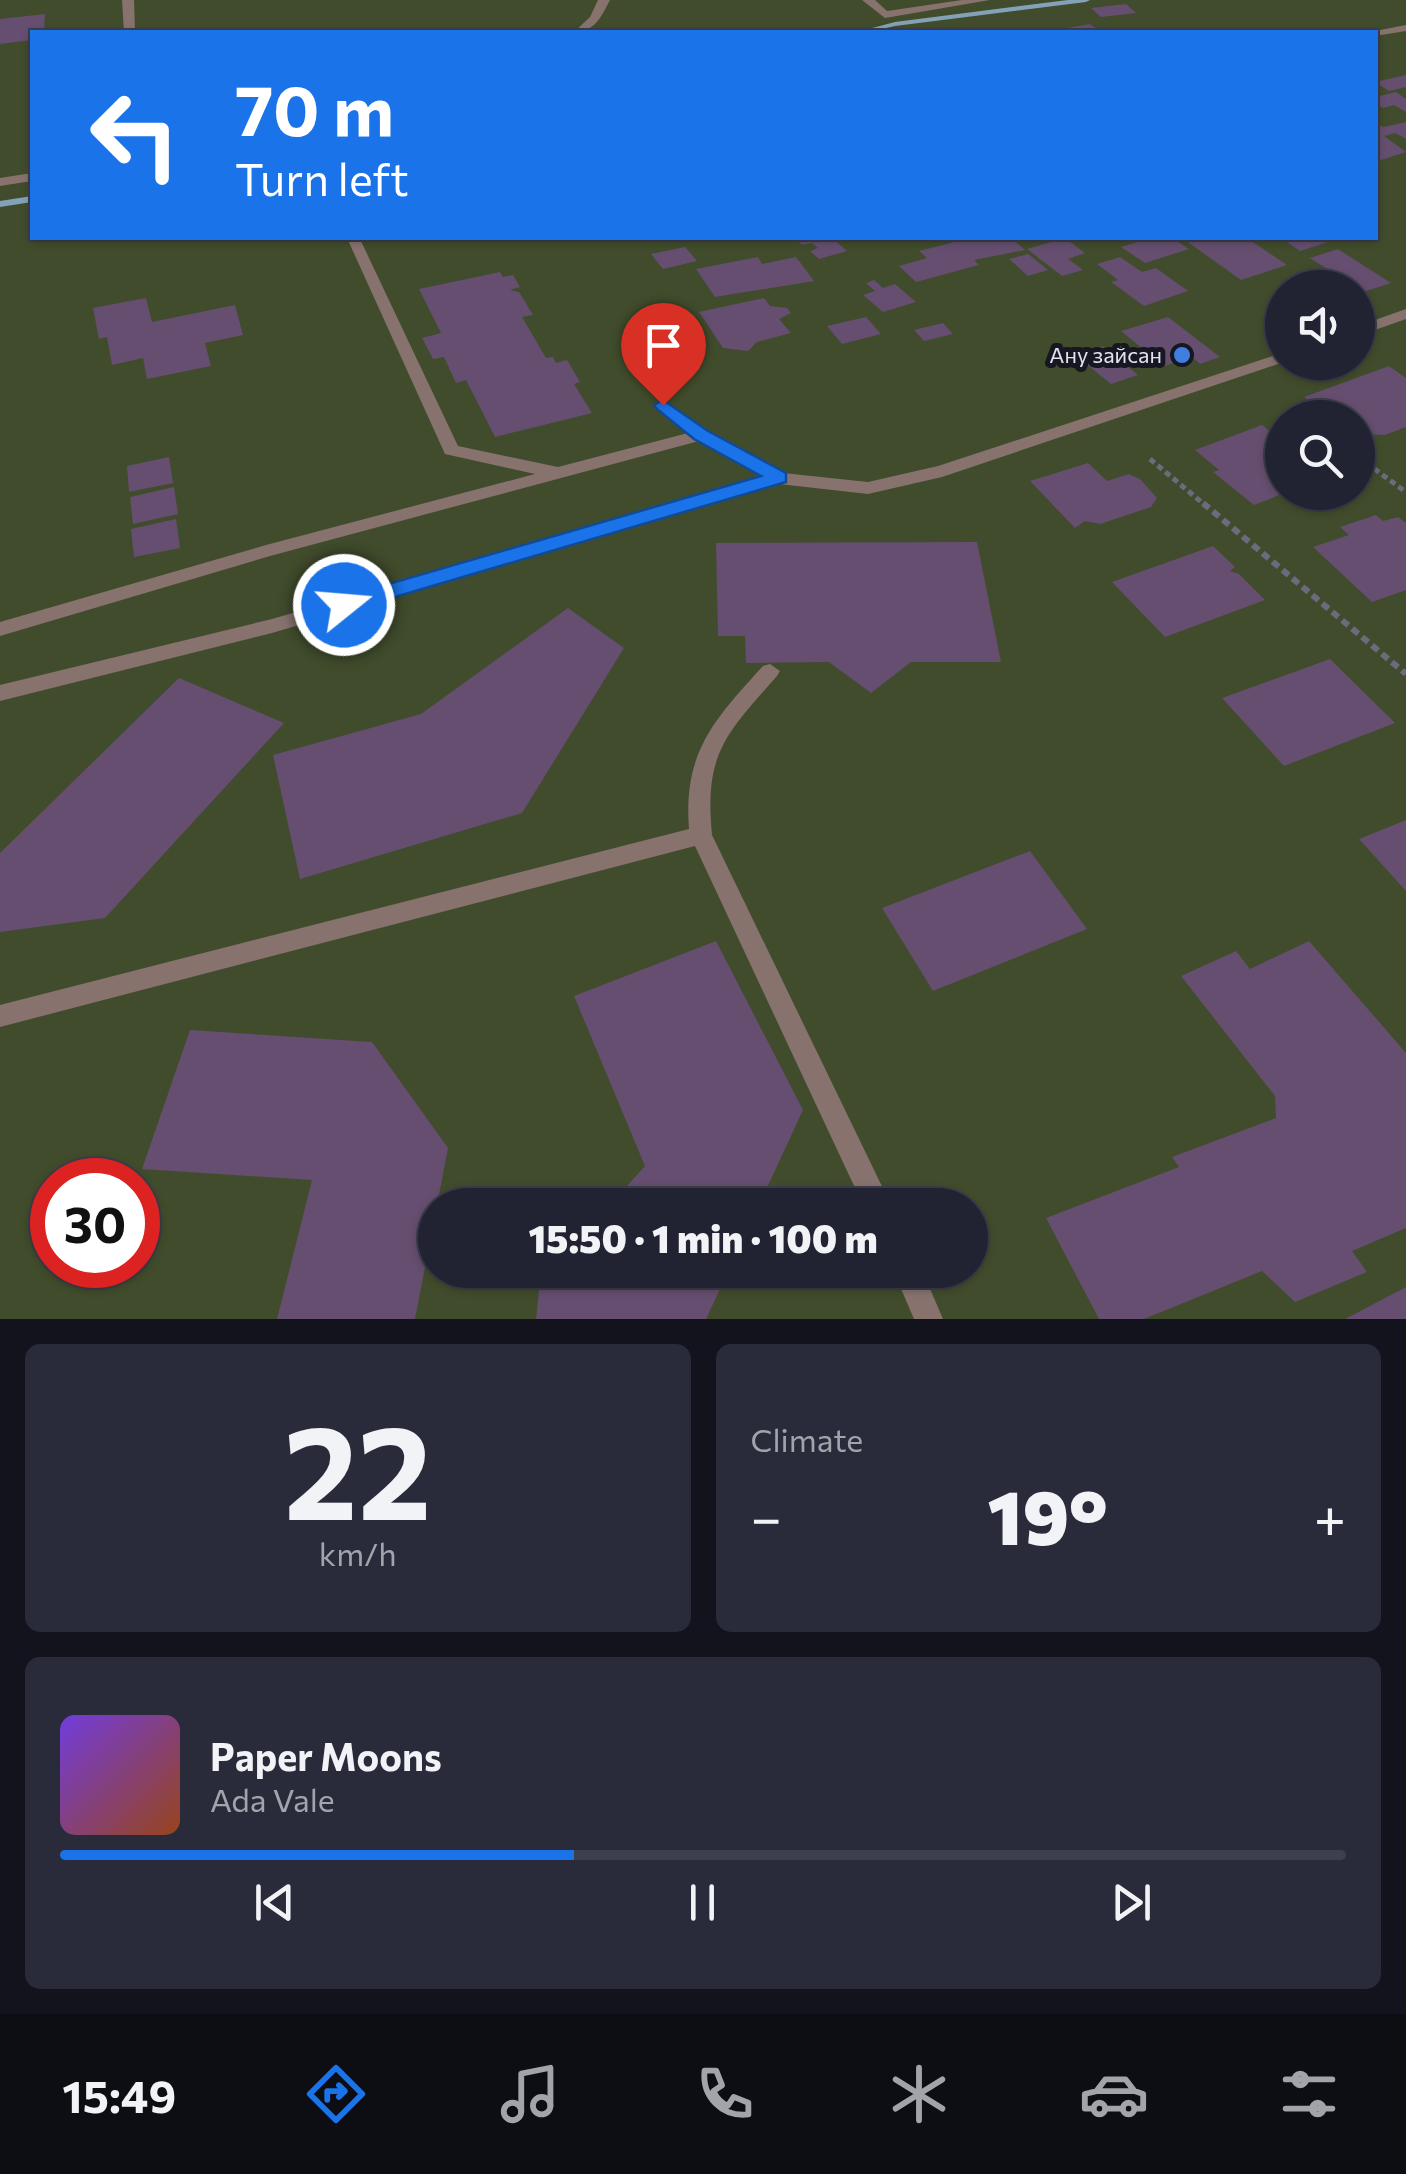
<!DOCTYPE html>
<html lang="en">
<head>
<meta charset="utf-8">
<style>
	:root { --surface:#212232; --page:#292a3a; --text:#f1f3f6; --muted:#a2a4ac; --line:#3e3f4d; --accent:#1a73e8 }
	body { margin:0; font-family:Commissioner,sans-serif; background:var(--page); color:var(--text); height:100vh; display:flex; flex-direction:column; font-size:38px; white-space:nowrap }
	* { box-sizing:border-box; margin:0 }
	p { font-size:32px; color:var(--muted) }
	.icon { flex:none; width:55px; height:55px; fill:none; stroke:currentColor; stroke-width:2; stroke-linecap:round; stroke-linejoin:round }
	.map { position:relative; height:1319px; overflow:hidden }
	.drawer { display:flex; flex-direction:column; gap:25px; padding:25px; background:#12131c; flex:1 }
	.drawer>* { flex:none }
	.banner { position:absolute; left:30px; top:30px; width:1348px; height:210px; border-radius:0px; box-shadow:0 2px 8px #0004,0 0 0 2px var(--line); background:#1a73e8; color:#fff; overflow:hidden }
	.controls { position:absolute; left:1265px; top:270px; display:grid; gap:20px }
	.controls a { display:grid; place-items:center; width:110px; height:110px; border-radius:50%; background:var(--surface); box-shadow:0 2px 8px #0004,0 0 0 2px var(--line); font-size:50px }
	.speed { position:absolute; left:30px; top:1158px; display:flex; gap:20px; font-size:50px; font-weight:700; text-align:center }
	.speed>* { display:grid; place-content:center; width:130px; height:130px; border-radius:50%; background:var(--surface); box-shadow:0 2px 8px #0004,0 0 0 2px var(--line); line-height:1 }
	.speed .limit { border:15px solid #d22; background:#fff; color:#111 }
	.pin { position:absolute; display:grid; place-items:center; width:85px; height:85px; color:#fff; margin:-102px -42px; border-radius:50% 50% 50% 0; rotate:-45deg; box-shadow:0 0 10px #0007 }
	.pin .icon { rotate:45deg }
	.me { position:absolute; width:110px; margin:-55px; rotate:73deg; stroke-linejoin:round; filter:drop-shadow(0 0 8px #0008) }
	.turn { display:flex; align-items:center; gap:35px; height:210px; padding:0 40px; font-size:45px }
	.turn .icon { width:130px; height:130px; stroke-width:2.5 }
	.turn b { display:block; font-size:70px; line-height:85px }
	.big { font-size:75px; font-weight:800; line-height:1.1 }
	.drawer .card { flex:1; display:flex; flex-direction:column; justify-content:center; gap:15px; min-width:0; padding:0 35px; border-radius:15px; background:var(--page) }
	.drawer .dial { align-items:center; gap:0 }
	.dial b { font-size:130px; line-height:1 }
	.song { display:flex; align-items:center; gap:30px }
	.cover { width:120px; height:120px; border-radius:15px; background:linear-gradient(135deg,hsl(260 70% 55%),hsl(20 70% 35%)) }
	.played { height:10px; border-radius:5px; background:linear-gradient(90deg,var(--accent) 40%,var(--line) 40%) }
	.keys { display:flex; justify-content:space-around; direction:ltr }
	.heat { display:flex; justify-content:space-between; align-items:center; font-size:55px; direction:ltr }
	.drawer .tiles { flex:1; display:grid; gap:25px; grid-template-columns:1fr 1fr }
	.card:last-child { grid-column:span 2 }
	.trip { position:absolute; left:418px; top:1188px; width:570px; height:100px; border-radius:50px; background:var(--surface); box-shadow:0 2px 8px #0004,0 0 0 2px var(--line); font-weight:800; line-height:100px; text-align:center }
	.tab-bar { display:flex; height:160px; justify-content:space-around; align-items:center; background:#0d0e14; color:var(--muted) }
	.tab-bar .icon { width:70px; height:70px }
	.tab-bar .selected { color:var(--accent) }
	.tab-bar b { font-size:45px; color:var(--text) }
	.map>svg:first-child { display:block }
</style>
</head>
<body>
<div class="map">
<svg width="1406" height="1319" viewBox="0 0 1406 1319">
	<rect width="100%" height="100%" fill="#2c2e42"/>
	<path fill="#414c2c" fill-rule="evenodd" d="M0 0H1406V1319H0ZM32 32H1375V238H32ZM1282 288H1358V362H1282ZM1282 418H1358V492H1282ZM52 1180H138V1265H52ZM435 1205H970V1270H435Z"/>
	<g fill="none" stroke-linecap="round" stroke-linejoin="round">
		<g fill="#84a2b7" fill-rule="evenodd">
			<polygon points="1068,0 1090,0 1086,2 895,26 869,32 857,32 895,22"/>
			<polygon points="32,196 32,202 0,207 0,201"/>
		</g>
	</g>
	<g fill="#654e6f">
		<polygon points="1126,4 1136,13 1101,17 1091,8"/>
		<polygon points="45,14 44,32 32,32 32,40 0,44 0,19"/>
		<polygon points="1090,24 1101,32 1056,30"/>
		<polygon points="1406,75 1406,87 1389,91 1375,82"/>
		<polygon points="1396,92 1406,99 1406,112 1394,105 1383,108 1375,103 1375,97"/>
		<polygon points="1406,122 1406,139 1395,133 1384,136 1406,152 1375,162 1375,124 1384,127"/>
		<polygon points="794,238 832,238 847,251 819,259 810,251 818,248 812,243 802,245"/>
		<polygon points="970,238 979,242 1011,238 1025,250 974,260 979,265 916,282 899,266 927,258 919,251"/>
		<polygon points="1065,238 1085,253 1068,259 1083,270 1062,276 1027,249"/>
		<polygon points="1150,238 1172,238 1189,249 1145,263 1121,247"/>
		<polygon points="1182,238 1247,238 1287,265 1241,280"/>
		<polygon points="1281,238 1321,238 1328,242 1300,251"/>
		<polygon points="685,247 697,261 663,269 651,254"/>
		<polygon points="1338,249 1391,283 1363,292 1310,258"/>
		<polygon points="1028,254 1048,270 1028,276 1009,259"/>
		<polygon points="758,257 762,264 796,257 814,281 715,297 696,269"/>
		<polygon points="1120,257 1142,272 1156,268 1188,291 1144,306 1111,282 1118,280 1097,264"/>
		<polygon points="500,272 503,277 513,275 520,287 510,290 519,292 533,315 522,317 546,358 553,357 556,363 567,360 580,382 574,384 592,413 495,437 466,380 456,383 444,357 433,359 422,338 441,333 419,289"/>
		<polygon points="874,280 883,288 895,284 916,302 883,312 863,295 875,291 866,283"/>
		<polygon points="146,298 152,322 235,305 243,335 205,343 211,366 147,379 143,358 112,365 107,337 99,339 93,308"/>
		<polygon points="764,298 770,306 787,308 791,313 779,319 791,333 757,342 748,351 723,348 699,312"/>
		<polygon points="866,317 881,334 842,344 827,326"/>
		<polygon points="1168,317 1220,357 1200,364 1192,357 1164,366 1121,331"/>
		<polygon points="943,323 953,334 924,341 914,330"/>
		<polygon points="1102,346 1138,375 1111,384 1075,355"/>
		<polygon points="1389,366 1406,378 1406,427 1385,435 1362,434 1358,430 1358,418 1329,415 1304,397"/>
		<polygon points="1262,425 1271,432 1282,428 1282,494 1254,505 1213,472 1219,470 1195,450"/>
		<polygon points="169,457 173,483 129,492 127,466"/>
		<polygon points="1088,463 1107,481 1129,474 1140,479 1157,498 1151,507 1100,524 1085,521 1075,528 1030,481"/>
		<polygon points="174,487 178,514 133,524 130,497"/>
		<polygon points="1376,515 1383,521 1398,517 1406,523 1406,590 1372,602 1313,547 1349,535 1340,527"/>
		<polygon points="176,519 180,548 134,557 131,529"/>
		<polygon points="977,542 1001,662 911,662 871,693 829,662 746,663 745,636 718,636 716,543"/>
		<polygon points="1213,546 1235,567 1230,571 1239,574 1265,600 1165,637 1112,582"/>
		<polygon points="568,608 624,648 522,813 300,879 273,755 421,714"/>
		<polygon points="1330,659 1395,723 1284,766 1222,698"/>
		<polygon points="179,678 284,723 105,918 0,932 0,853"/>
		<polygon points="1406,820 1406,891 1359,839"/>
		<polygon points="1030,851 1087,929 933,991 882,908"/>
		<polygon points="716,941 803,1110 759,1205 610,1205 645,1166 574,996"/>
		<polygon points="1309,941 1406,1053 1406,1228 1352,1251 1367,1272 1295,1302 1262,1271 1144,1319 1099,1319 1046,1218 1179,1167 1172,1157 1276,1118 1275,1096 1181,976 1236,951 1250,969"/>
		<polygon points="190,1030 372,1042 448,1148 415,1319 277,1319 312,1180 142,1169"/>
		<polygon points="551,1270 729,1270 706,1319 536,1319 540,1282"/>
		<polygon points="1406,1287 1406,1319 1345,1319"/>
	</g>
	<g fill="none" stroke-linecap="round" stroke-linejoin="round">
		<g stroke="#6a6c7d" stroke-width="5" stroke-dasharray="6 4" stroke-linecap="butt">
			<polyline points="1358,457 1406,492"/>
			<polyline points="1150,459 1206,506"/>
		</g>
		<polyline stroke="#6a6c7d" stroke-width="6" stroke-dasharray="8 5" stroke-linecap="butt" points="1203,503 1406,674"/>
		<g fill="#87726e" fill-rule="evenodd">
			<polygon points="1406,25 1406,31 1375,36 1375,32 1370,32"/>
			<polygon points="1241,29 1341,29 1347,32 1235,32"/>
		</g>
		<g fill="#87726e" fill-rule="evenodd">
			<polygon points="122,0 134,0 135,32 124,32"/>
			<path d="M598 0H610C601 17 595 32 574 32L590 17Z"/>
			<polygon points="862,0 875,0 887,11 962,0 990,0 885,18"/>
			<polygon points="32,173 32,181 0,186 0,178"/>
			<polygon points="347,238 360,239 458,446 558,467 688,433 657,409 655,405 663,400 707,431 783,473 868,482 938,466 1276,355 1282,353 1284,362 942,477 868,494 779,484 272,633 0,701 0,685 272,619 763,477 699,441 270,556 0,636 0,622 266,545 535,474 445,454"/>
			<polygon points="1406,309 1406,319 1358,336 1358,326"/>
			<path d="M770 664 780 671 777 676C726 734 704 753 712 835L891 1205H863L695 846 0 1027V1005L689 829C683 752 714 720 763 666Z"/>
			<polygon points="893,1270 922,1270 943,1319 914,1319"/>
		</g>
	</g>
	<polygon fill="#1a73e8" stroke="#114b97" stroke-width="2.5" points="663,400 708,431 786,473 786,482 344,612 337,610 334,605 337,599 761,476 694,439 657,409 654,405"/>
	<circle fill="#3f7fe0" stroke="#161720" stroke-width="4" cx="1182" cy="355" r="10"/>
	<g text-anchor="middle" stroke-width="10" stroke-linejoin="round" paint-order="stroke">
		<g font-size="22" fill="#e1e2f0" stroke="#161720" text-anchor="end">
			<text x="1162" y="363">Ану зайсан</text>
		</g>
	</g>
</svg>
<div class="controls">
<a><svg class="icon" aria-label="sound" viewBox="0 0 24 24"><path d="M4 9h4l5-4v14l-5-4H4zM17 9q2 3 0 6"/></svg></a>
<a><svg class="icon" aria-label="search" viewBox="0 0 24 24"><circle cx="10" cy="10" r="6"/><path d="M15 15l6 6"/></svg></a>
</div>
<div class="speed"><div class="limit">30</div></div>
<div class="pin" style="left:663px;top:405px;background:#d93025"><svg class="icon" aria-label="arrive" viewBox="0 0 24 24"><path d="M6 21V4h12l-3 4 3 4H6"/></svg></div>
<svg class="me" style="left:344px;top:605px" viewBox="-20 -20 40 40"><circle r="17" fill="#1a73e8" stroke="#fff" stroke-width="3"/><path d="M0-11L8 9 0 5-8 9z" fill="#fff"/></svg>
<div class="trip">15:50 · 1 min · 100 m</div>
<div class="banner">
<div class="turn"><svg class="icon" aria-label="left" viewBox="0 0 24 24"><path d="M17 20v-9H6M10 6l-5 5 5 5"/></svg><div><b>70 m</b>Turn left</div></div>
</div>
</div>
<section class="drawer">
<div class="tiles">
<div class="card dial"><b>22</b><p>km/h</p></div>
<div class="card"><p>Climate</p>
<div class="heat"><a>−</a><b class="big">19°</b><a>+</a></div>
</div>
<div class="card">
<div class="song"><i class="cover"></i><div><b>Paper Moons</b><p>Ada Vale</p></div></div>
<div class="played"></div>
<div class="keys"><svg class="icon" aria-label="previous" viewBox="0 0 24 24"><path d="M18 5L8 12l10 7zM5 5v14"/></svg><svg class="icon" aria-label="pause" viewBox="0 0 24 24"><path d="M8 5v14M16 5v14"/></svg><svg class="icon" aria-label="next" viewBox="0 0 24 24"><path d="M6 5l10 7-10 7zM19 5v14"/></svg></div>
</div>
</div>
</section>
<nav class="tab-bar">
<b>15:49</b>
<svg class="icon selected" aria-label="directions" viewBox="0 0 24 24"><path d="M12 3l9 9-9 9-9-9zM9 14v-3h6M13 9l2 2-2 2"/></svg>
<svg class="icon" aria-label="music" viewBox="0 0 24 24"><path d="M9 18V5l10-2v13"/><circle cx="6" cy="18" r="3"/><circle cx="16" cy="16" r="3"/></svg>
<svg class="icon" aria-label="phone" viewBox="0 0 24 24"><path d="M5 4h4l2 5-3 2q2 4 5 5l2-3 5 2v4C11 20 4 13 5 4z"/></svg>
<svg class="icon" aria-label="climate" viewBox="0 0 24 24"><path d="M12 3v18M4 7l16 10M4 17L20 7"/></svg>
<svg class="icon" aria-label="car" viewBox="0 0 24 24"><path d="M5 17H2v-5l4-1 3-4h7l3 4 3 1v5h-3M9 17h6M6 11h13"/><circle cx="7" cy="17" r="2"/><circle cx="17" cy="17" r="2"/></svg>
<svg class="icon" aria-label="filters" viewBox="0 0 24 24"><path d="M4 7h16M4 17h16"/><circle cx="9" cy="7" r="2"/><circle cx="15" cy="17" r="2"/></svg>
</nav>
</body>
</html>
